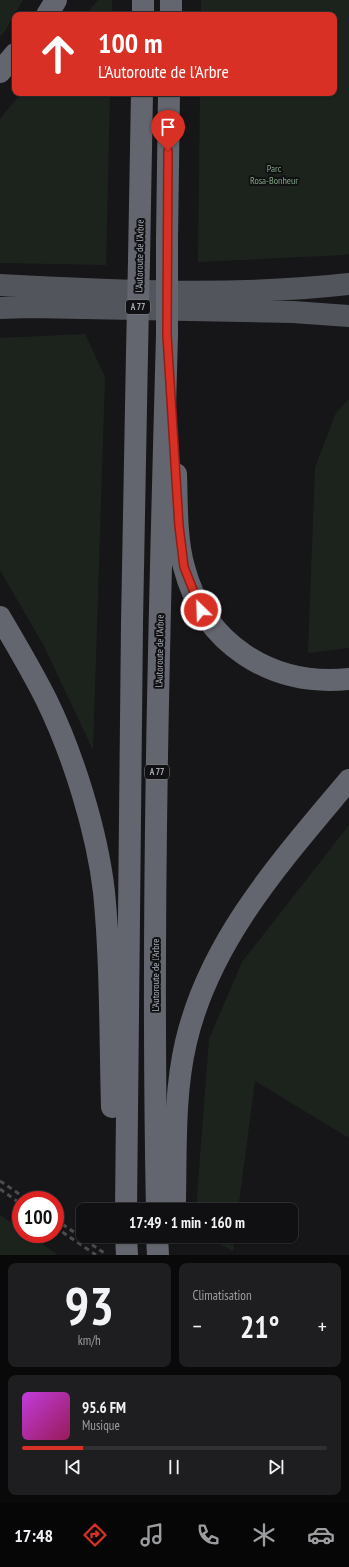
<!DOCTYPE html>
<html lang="fr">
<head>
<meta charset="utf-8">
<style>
	:root { --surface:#101012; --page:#1e1e20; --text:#f1f3f6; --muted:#9c9d9f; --line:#303032; --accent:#d93025 }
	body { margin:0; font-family:"PT Sans Narrow",sans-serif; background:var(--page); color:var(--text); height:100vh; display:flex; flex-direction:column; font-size:15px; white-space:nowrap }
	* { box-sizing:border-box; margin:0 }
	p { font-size:13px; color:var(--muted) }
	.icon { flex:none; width:22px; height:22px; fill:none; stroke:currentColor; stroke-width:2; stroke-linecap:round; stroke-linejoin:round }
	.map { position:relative; height:1255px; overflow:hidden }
	.side { display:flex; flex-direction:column; gap:8px; padding:8px; background:#09090a; flex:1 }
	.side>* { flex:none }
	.hud { position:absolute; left:12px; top:12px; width:325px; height:84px; border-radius:8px; box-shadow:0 1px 3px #0004,0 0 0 1px var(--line); background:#d93025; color:#fff; overflow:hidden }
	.speed { position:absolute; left:12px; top:1191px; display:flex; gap:8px; font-size:20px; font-weight:700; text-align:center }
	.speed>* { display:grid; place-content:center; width:52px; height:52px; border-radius:50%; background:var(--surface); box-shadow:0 1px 3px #0004,0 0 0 1px var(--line); line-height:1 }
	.speed .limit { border:6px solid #d22; background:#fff; color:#111 }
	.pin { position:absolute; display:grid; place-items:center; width:34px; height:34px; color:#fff; margin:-41px -17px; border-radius:50% 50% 50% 0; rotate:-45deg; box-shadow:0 0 4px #0007 }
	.pin .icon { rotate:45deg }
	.me { position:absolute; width:44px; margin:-22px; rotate:336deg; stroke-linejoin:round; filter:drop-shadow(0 0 3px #0008) }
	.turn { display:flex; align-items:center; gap:14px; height:84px; padding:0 20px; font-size:18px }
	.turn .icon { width:52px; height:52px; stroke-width:2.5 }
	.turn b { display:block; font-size:28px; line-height:34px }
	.big { font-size:30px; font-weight:800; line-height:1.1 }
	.side .widget { flex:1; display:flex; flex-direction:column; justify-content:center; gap:6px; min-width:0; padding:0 14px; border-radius:8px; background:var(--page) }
	.side .dial { align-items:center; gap:0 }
	.dial b { font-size:52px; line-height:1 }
	.song { display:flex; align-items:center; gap:12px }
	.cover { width:48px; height:48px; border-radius:6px; background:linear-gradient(135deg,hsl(290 70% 55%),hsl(330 70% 35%)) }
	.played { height:4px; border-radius:2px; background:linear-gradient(90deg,var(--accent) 20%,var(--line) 20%) }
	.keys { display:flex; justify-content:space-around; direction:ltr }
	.heat { display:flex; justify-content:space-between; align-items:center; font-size:22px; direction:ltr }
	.side .tiles { flex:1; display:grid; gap:8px; grid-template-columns:1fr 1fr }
	.widget:last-child { grid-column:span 2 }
	.trip { position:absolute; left:76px; top:1203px; width:222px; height:40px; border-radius:8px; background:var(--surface); box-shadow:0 1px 3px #0004,0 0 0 1px var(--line); font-weight:800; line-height:40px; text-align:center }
	.dock { display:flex; height:64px; justify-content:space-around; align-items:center; background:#060607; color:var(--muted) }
	.dock .icon { width:28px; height:28px }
	.dock .on { color:var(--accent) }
	.dock b { font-size:18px; color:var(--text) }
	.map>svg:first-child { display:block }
</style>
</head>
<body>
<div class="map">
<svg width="349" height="1255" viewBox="0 0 349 1255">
	<rect width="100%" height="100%" fill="#161618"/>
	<g fill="#1c231d">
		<polygon points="0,0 23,0 5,31 0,37"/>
		<polygon points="98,0 112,0 112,15 85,15"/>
		<polygon points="201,0 349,0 349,254 344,255 198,262 200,93 334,93 334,15 201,15"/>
		<polygon points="21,93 110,93 106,265 0,263 0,119"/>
		<polygon points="85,334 105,377 93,750 44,646 0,570 0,338"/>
		<polygon points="349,399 349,648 308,653 315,468 336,413"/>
		<polygon points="349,825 349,1138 255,1081 238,1210 196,1210 209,1039 242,962"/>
		<polygon points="0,1215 21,1229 21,1234 28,1234 58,1255 0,1255"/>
		<polygon points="204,1236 235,1236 233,1251"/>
	</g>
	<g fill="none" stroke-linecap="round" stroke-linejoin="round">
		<g stroke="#53555c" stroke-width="22">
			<path d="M0 285C116 291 233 297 349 284"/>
			<polyline points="0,308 30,307 293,312 349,316"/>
		</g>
		<g stroke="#63666e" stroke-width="22">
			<polyline points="47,15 56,0"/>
			<polyline points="143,15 143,0"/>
			<polyline points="171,15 171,0"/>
			<polyline points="0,72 15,54"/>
			<polyline points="167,239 169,93"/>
			<polyline points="139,260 142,93"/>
			<path d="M176 474C177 503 176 540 184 567 204 644 271 687 349 679"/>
			<path d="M0 617C16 644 32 671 46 699 73 754 97 831 104 892 111 963 110 1035 112 1107"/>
			<polyline points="126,1210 132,623 137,353"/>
			<path d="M157 1210C151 918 159 626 167 335"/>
			<path d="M171 1210 175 1200C176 1148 174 1093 186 1042 210 939 283 859 349 780"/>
			<polyline points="126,1236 127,1255"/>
			<polyline points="157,1236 158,1255"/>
		</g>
		<g stroke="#4a4c52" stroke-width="3" stroke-dasharray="5 4" stroke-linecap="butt">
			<polyline points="0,1181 28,1200"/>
			<polyline points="0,1189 21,1204"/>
			<polyline points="55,1219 107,1255"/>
			<polyline points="55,1227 96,1255"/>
		</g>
		<g stroke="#63666e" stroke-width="22">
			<polyline points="167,335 167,239"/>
			<polyline points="137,353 139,260"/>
		</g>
	</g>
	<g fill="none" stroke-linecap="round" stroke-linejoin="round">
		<defs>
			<polyline id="route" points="168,151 167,335 179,526 184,567 201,610"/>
		</defs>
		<use href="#route" stroke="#8d1f18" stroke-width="10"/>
		<use href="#route" stroke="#d93025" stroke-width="7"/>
	</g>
	<g text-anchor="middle" stroke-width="4" stroke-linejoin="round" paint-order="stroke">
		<g fill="#111113" stroke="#7b7e86" stroke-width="1">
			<rect x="126" y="300" width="24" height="14" rx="3"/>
			<rect x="145" y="765" width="24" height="14" rx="3"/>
		</g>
		<g font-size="9" font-weight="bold" fill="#a8adb8">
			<text x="138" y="310">A 77</text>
			<text x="157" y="775">A 77</text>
		</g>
		<g font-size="10" fill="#7fa381" stroke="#111113">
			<text x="274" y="172">Parc<tspan x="274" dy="12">Rosa-Bonheur</tspan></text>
		</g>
		<g font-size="10" fill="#a8adb8" stroke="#111113">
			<text transform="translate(139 256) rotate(-89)" y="4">L'Autoroute de l'Arbre</text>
			<text transform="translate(159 651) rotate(-89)" y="4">L'Autoroute de l'Arbre</text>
			<text transform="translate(155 975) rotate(-90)" y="4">L'Autoroute de l'Arbre</text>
		</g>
	</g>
</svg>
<div class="speed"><div class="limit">100</div></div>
<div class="pin" style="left:168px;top:151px;background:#d93025"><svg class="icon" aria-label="arrive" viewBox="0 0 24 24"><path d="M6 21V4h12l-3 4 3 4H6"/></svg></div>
<svg class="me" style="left:201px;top:610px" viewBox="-20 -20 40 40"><circle r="17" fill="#d93025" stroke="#fff" stroke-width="3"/><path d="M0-11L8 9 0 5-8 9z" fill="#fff"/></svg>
<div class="trip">17:49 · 1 min · 160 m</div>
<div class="hud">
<div class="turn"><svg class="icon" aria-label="ahead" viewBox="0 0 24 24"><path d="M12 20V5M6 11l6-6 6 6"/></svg><div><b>100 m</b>L'Autoroute de l'Arbre</div></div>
</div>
</div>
<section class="side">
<div class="tiles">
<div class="widget dial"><b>93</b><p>km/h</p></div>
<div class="widget"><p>Climatisation</p>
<div class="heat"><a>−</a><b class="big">21°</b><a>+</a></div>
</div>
<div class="widget">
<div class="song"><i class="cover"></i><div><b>95.6 FM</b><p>Musique</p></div></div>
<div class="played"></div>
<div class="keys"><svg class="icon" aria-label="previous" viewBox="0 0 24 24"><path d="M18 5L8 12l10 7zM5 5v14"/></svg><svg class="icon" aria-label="pause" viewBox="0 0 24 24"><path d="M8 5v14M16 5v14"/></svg><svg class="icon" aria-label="next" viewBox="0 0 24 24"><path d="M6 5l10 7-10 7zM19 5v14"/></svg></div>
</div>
</div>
</section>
<nav class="dock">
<b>17:48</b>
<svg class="icon on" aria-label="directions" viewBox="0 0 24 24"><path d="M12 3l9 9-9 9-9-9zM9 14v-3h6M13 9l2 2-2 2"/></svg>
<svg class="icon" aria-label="music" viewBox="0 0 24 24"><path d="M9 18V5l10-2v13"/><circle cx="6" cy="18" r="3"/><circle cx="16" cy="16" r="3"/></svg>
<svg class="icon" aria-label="phone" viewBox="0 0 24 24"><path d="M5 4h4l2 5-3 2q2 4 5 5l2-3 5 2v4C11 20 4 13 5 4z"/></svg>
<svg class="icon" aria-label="climate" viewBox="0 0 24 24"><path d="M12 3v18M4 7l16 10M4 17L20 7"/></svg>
<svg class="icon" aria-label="car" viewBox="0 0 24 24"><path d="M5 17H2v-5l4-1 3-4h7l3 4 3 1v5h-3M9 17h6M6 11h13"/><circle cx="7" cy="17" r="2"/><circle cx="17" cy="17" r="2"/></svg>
</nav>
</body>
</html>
